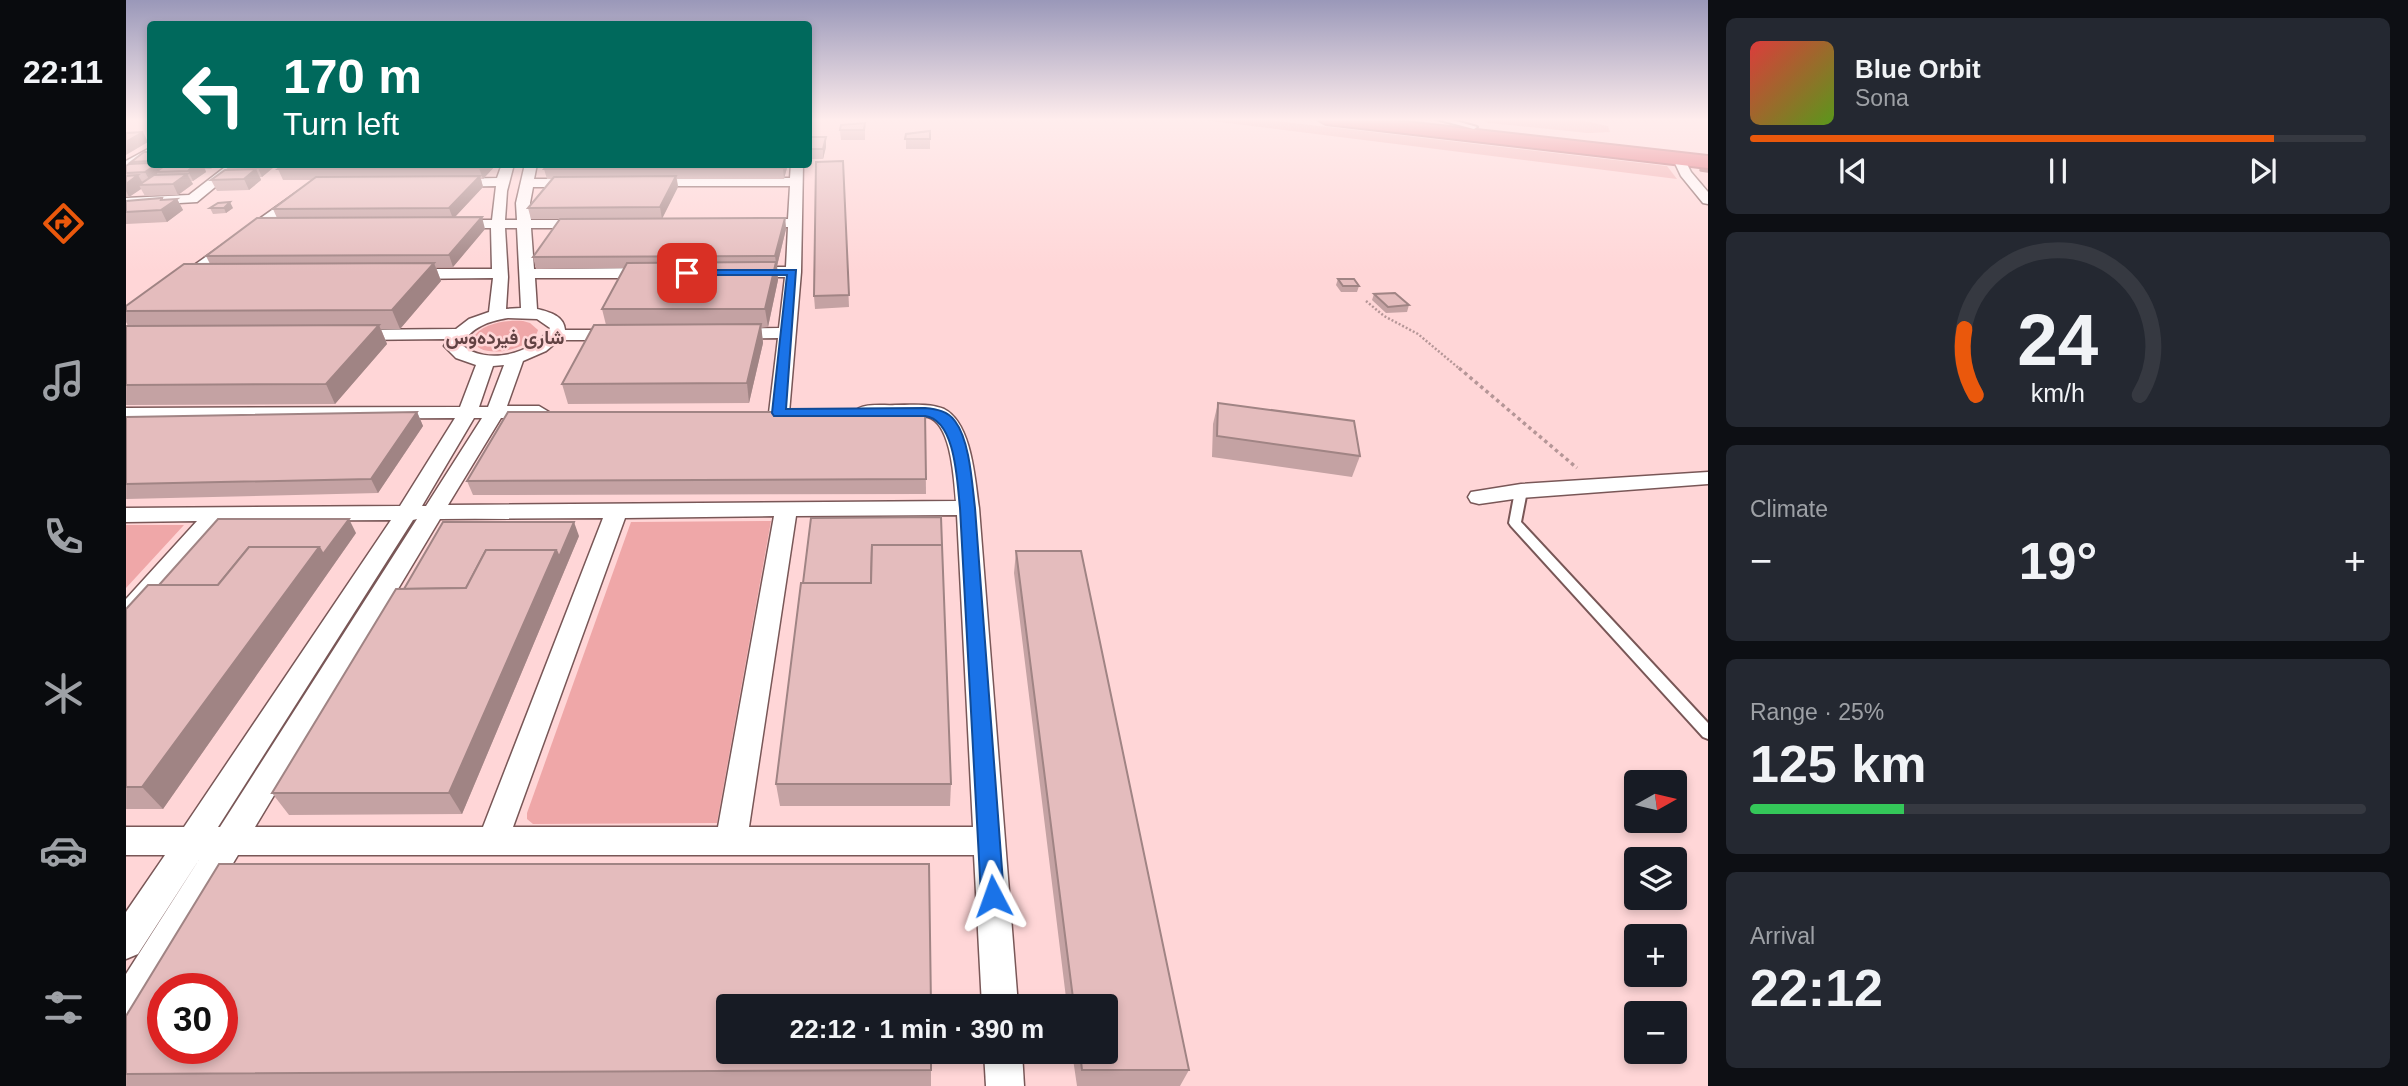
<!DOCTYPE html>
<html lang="en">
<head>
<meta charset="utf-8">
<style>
	:root { --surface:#171b24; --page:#242831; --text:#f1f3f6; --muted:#9ea1a6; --line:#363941; --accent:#ea580c }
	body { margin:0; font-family:Arial,Vazirmatn,sans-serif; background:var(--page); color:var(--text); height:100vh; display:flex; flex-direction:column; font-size:26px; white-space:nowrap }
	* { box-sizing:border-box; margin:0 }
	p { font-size:23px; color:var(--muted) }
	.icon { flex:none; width:38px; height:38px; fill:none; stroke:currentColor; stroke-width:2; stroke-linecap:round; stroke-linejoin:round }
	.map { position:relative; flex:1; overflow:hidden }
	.sheet { display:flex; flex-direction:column; gap:18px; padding:18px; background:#0d0f14; width:700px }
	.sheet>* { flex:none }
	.hud { position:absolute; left:21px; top:21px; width:665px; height:147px; border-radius:7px; box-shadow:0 4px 10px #0003; background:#00695c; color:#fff; overflow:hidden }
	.needle { width:46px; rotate:82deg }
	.fabs { position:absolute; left:1498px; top:770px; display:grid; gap:14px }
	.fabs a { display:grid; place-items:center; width:63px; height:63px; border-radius:7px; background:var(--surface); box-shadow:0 4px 10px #0003; font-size:35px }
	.speed { position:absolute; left:21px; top:973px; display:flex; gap:14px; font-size:35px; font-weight:700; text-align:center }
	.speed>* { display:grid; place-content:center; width:91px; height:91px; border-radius:50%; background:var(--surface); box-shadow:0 4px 10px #0003; line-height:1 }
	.speed .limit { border:10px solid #d22; background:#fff; color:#111 }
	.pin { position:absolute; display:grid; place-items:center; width:60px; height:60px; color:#fff; margin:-30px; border-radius:14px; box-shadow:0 4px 10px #0006 }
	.me { position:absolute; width:77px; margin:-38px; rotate:356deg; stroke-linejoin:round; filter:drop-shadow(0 0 5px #0008) }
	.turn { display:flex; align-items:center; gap:24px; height:147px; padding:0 21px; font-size:32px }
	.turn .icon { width:91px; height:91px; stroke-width:2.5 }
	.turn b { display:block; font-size:49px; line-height:60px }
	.big { font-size:52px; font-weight:700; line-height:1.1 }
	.sheet .card { flex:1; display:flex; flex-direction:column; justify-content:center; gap:10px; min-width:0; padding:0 24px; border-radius:10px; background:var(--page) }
	.sheet .dial { align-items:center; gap:0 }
	.dial svg { height:182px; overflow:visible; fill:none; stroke:var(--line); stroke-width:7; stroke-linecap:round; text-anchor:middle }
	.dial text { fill:var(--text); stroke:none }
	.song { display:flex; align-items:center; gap:21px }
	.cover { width:84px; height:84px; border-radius:10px; background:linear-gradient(135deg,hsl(0 70% 55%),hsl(90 70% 35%)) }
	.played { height:7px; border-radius:4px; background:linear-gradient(90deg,var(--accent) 85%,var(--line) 85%) }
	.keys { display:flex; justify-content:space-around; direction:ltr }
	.heat { display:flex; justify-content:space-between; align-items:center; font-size:38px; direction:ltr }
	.charge { height:10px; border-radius:5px; background:linear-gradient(90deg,#34c759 25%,var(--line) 0) }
	.trip { position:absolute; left:590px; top:994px; width:402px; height:70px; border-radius:7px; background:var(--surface); box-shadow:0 4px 10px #0003; font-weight:700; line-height:70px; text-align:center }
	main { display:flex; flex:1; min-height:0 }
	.tab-bar { display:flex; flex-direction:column; width:126px; justify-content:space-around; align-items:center; background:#090b0e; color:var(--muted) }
	.tab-bar .icon { width:49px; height:49px }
	.tab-bar .selected { color:var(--accent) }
	.tab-bar b { font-size:32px; color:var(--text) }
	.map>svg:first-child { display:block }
</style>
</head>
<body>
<main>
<nav class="tab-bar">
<b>22:11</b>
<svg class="icon selected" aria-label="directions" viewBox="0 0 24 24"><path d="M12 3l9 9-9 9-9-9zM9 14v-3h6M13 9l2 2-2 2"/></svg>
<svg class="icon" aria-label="music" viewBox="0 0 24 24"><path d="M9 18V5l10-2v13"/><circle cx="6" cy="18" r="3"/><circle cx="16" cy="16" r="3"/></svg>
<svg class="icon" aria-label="phone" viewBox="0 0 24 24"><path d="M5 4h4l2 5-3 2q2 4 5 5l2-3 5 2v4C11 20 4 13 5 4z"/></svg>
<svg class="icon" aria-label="climate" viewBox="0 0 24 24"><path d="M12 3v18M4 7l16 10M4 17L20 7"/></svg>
<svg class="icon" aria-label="car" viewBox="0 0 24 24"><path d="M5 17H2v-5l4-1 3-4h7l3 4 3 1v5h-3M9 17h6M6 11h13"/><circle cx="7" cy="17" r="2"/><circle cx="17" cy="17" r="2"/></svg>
<svg class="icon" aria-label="filters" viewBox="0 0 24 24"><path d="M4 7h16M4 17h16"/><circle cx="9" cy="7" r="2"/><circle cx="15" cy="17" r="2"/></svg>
</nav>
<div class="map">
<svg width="1582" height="1086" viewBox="0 0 1582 1086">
	<rect width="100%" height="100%" fill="#ffd6d7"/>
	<g fill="#efa7a8">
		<polygon points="1069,119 1134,119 1541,166 1551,179"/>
		<polygon points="1354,119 1450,119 1482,126 1484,132 1462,133 1362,123"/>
		<path d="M397 321 404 323 412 330C407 350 352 362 346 339 356 323 379 320 397 321Z"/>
		<polygon points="645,521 591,823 407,824 401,819 401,813 505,522"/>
		<polygon points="0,525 58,525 0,588"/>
	</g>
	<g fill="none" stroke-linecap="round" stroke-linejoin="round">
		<polyline stroke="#9c5a5d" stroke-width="3.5" points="1575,170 1582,171"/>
		<defs>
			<g id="lane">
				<polygon points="1310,119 1323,119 1351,127 1348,129"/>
				<polygon points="1395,487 1401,491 1395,522 1582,723 1582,739 1577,737 1385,526 1383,523 1389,491"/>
			</g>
			<g id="street">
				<polygon points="24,148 24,156 0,170 0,161"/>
				<polygon points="1549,156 1557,156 1565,172 1582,192 1582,204 1577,203 1555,176 1547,159"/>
				<polygon points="103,164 117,164 71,202 0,206 0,198 63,195"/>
				<path d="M376 164H388L381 191 379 220H391L390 203 399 164H411L408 179H452L458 183 452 187H407L404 203 405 220H461L468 224 461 228H405L408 269 526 268 534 273 526 278H409L411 309C424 312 438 316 439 330H494L502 335 494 340H433L420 351 397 361 381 406H413L423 412 413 418H375L322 505 830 501C828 481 826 424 802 417 786 413 765 417 748 417 740 418 734 419 728 412 736 402 758 406 769 405 784 405 804 403 818 409 846 423 849 481 853 508L892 1006H856L848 855H112L13 1020 0 1025V974L76 855 12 954 0 959V912L39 855H0V827H58L265 520 96 521 9 621 0 624V599L71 521 0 522V508L274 506 329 418 0 420V408L334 407 350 365 330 358 318 346 322 339 226 340 218 335 226 330 330 329 343 319 363 312 367 278 280 279 272 274 280 269H366L365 228H327L320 224 327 220H366L370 186 326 187 320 183 326 179 371 178ZM379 228H391L395 308 380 309 382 277ZM382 318 411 319 424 328C408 354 360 366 336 345 345 327 363 321 382 318ZM378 365 362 407H353L367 366ZM348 418H356L300 506H296ZM831 515 847 827H623L670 516ZM648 516 592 827H387L499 518ZM477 518 357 827H129L314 519ZM291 519 94 827H92L287 520Z"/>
				<polygon points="665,164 677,164 675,272 663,413 653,419 643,413 652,338 605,339 597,334 605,329 653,328 659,277 623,277 615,272 623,267 660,267 662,227 628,227 621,223 628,219 662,219 664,186 522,186 516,182 522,178 664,178"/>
				<polygon points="174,190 180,194 179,197 60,284 50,284 47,281 50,278"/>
				<polygon points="1582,472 1582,484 1395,498 1353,504 1345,502 1342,497 1345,492 1395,484"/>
				<polygon points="858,1052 896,1052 898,1086 860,1086"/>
			</g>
			<polygon id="highway" points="1191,119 1253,119 1582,156 1582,168 1200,124"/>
		</defs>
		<use href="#lane" stroke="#795757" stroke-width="4"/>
		<use href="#street" stroke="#795757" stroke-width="3"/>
		<use href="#highway" stroke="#a4474f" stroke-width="4"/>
		<polyline stroke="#b59697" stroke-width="2.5" stroke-dasharray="2 2" stroke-linecap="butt" points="1240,301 1258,316 1292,334 1335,370"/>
		<polyline stroke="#b59697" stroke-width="3.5" stroke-dasharray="3.5 3.5" stroke-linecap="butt" points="1333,368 1451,468"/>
		<use href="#lane" fill="#fff" fill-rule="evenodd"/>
		<use href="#street" fill="#fff" fill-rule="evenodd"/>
		<use href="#highway" fill="#dc5562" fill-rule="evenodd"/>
	</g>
	<g fill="#c4a2a3">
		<polygon points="739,123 739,140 715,140 714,130"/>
		<polygon points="804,131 804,149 780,149 780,134"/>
		<polygon points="682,137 700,147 697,159 682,159"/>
		<polygon points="24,152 24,164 90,164 85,169 79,169 80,172 67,181 65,181 67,184 52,195 19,196 15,189 3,197 0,197 0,166 6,164 5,162"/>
		<polygon points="717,161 723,307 689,309 688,296"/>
		<polygon points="104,164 146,164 148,167 136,177 134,177 135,180 123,190 91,191 85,180 102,170 100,167"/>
		<polygon points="371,164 357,179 355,179 357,187 329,217 359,229 327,267 310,267 315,281 274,329 255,329 261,344 209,404 0,405 0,326 2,326 0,322 0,306 84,264 80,256 151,218 147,209 186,180 157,180 152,169"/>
		<polygon points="662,164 658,179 551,179 552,187 536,218 659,218 660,229 651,266 652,280 642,327 635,328 637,343 623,403 442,404 436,384 480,325 476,309 498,268 410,269 407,257 434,219 405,219 402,208 425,179 421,179 418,169"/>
		<polygon points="51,199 57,210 41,222 0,224 0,201"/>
		<polygon points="84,208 107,208 100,213 87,214"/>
		<polygon points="1212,279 1233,286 1231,292 1215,292 1210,285"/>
		<polygon points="1248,294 1283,305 1281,312 1260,313 1246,300"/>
		<polygon points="1092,403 1234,456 1226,477 1086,457 1087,424"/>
		<polygon points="291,412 297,426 252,493 0,499 0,417"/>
		<polygon points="799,412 800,494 347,495 341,481"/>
		<polygon points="230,533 37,809 0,809 0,609 33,585"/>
		<polygon points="453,536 336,814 163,815 146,793 278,589"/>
		<polygon points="890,551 1063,1070 1054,1086 951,1086 946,1052 980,1052 980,1006 941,1006 888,573"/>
		<polygon points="650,784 825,784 824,806 654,806"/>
		<polygon points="0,1016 805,1052 805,1086 0,1086"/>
	</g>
	<g fill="#a08484">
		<polygon points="17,132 22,142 0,155 0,142"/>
		<polygon points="700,137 700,147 697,159 697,149"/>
		<polygon points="31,164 34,164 38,172 30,172 33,177 25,183 19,172"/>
		<polygon points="70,164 77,164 80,172 67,181 62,171"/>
		<polygon points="134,164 146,164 148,167 136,177 131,166"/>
		<polygon points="357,164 371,164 357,179 353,168"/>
		<polygon points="658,164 662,164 658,179 657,168"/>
		<polygon points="130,169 135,180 123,190 118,179"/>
		<polygon points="61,174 67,184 52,195 47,184"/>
		<polygon points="12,175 18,185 13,185 15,189 3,197 0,191 0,184"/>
		<polygon points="354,176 357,187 327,219 323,208"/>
		<polygon points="550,176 552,187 536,219 534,207"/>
		<polygon points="36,198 41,206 51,199 57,210 41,222 35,210 35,200"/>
		<polygon points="104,202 107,208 100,213 98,208"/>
		<polygon points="356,217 359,229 327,267 323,255"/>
		<polygon points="659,218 660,229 651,266 652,280 642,327 639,309 650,263 649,256"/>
		<polygon points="308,263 315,281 274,329 266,310"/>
		<polygon points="635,324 637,343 623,403 621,383"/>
		<polygon points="253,325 261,344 209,404 200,384"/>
		<polygon points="291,412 297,426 252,493 245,479"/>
		<polygon points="223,519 230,533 37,809 16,787 193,547"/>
		<polygon points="448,522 453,536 336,814 323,793 430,550"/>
	</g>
	<g fill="#e4bcbd" stroke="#a08484" stroke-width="2" fill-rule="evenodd">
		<polygon points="739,123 738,130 714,130 715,125"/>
		<polygon points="804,131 804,139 779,139 780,134"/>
		<polygon points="17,132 0,142 0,133"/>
		<polygon points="682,137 700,137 697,149 682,149"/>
		<polygon points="18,152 24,152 24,161 5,162"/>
		<polygon points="717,161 723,295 688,296 690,162"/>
		<polygon points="24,163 24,164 31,164 19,172 0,173 0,166 3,164"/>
		<polygon points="41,164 70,164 62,171 30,172"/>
		<polygon points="104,164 134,164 131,166 100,167"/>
		<polygon points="159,164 357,164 353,168 152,169"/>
		<polygon points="422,164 658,164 657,168 418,169"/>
		<polygon points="130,169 118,179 85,180 99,170"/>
		<polygon points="61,174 47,184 13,185 28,175"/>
		<polygon points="12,175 0,184 0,176"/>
		<polygon points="354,176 323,208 147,209 190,177"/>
		<polygon points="550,176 534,207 402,208 428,177"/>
		<polygon points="36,198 35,200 51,199 35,210 0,212 0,201"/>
		<polygon points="104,202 98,208 84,208 92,203"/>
		<polygon points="356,217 323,255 80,256 131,218"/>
		<polygon points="659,218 649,256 407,257 434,219"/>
		<polygon points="650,262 639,309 476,309 501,263"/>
		<polygon points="308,263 266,310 0,311 0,306 58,264"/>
		<polygon points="1212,279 1228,279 1233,286 1217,286"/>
		<polygon points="1269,293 1283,305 1262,307 1248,294"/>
		<polygon points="635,324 621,383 436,384 468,325"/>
		<polygon points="253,325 200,384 0,385 0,326"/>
		<polygon points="1092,403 1228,421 1234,456 1091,436"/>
		<polygon points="291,412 245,479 0,484 0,417"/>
		<polygon points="382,412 799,412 800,479 341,481"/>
		<polygon points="815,517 816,545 746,545 745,583 677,583 685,518"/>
		<polygon points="92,519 223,519 197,554 193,547 123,547 92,585 33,585"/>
		<polygon points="317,522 448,522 433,557 430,550 360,550 340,588 278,589"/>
		<polygon points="746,545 816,545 825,784 650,784 675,583 745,583"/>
		<polygon points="123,547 193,547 16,787 0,787 0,609 22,585 92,585"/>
		<polygon points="360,550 430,550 323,793 146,793 270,589 340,588"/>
		<polygon points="890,551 955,551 1063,1070 956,1070 954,1052 980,1052 980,1006 948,1006"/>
		<path d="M93 864H803L805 1006H602V1052H805V1070L0 1074V1016ZM37 989H96V1048H37Z"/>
	</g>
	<linearGradient id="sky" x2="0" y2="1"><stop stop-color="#9a98b9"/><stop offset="0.44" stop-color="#ffeded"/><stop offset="1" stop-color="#ffeded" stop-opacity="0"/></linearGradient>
	<rect width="1582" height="272" fill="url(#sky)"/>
	<path fill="#1a73e8" stroke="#114b97" stroke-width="2" d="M561 270H670L660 409 799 408C810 409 822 411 829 421 844 441 846 484 849 508L878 896 875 904 867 907 859 904 855 896 834 508C831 482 830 420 799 416H648L646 413 661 275H557L556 273Z"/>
	<g text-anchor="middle" stroke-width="5" stroke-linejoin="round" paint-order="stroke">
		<g font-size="19" font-weight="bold" fill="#624243" stroke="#ffd6d7">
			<text x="379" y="344">شاری فیردەوس</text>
		</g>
	</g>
</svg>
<div class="fabs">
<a><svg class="needle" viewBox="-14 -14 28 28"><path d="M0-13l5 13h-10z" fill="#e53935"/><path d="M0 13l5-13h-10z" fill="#9ea1a6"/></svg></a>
<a><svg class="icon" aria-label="layers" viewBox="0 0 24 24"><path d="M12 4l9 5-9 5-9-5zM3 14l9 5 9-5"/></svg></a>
<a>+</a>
<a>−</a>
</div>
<div class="speed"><div class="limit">30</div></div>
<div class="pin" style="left:561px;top:273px;background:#d93025"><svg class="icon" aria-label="arrive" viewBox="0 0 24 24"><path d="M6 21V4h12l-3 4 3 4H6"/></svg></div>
<svg class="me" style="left:867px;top:896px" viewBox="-20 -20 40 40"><path d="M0-17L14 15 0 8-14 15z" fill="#1a73e8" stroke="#fff" stroke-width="4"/></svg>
<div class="trip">22:12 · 1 min · 390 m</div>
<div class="hud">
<div class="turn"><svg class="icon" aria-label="left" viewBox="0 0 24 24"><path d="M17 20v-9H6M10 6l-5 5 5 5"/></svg><div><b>170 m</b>Turn left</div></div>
</div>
</div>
<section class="sheet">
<div class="card">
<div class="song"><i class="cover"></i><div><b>Blue Orbit</b><p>Sona</p></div></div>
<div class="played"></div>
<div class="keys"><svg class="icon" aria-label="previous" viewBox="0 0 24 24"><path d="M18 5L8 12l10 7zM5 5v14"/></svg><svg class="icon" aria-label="pause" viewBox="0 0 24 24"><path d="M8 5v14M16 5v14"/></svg><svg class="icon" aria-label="next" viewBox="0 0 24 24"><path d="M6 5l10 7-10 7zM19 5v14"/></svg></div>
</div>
<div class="card dial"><svg viewBox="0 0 100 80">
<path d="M14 69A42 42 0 1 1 86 69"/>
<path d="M14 69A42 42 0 0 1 9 40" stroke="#ea580c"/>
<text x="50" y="56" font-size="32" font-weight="700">24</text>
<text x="50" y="72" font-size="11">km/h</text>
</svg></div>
<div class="card"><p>Climate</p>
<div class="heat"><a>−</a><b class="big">19°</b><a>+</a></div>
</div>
<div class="card"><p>Range · 25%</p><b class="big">125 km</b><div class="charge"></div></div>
<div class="card"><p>Arrival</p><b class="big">22:12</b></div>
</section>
</main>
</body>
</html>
